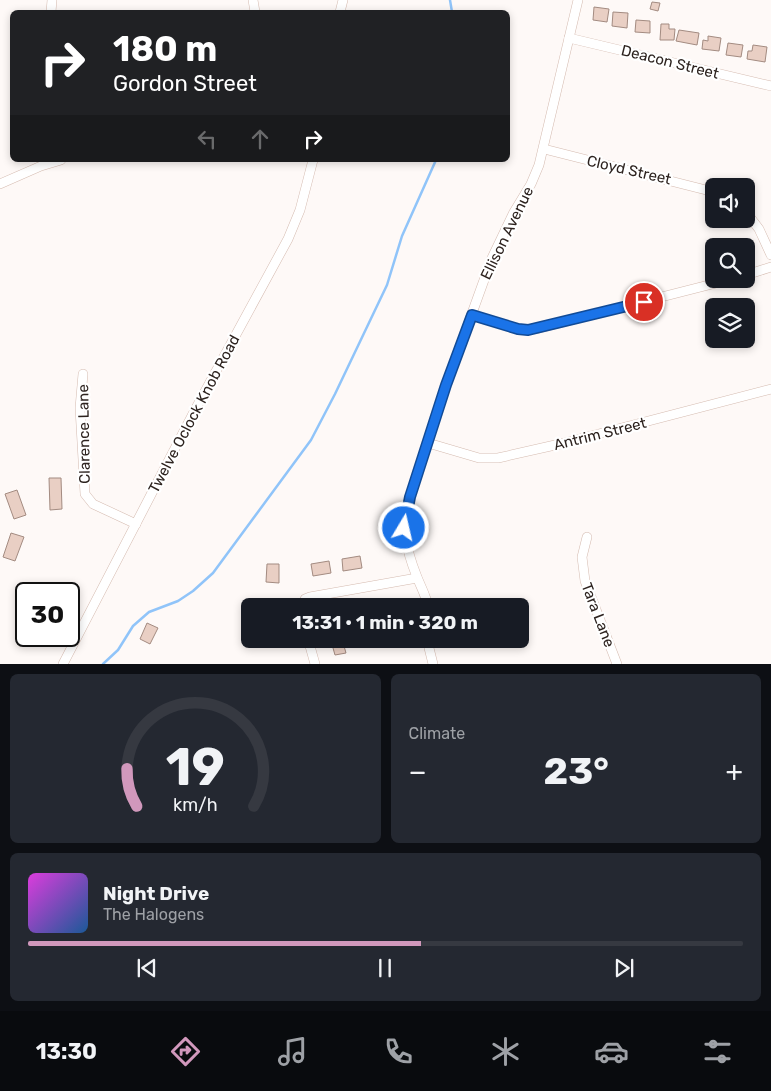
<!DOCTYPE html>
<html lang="en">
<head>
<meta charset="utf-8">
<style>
	:root { --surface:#171b24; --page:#242831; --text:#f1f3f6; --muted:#9ea1a6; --line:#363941; --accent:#d198bc }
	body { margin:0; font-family:Rubik,sans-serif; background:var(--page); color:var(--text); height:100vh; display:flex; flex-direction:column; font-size:19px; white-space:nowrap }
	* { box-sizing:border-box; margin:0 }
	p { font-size:16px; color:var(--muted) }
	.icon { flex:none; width:28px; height:28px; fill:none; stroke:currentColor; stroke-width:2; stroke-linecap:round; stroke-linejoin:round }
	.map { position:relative; height:664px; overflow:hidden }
	.details { display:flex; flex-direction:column; gap:10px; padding:10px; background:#0d0f14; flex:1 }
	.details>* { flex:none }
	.hud { position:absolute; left:10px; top:10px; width:500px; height:152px; border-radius:8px; box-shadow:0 2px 8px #0003; background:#202124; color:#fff; overflow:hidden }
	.fabs { position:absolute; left:705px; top:178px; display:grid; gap:10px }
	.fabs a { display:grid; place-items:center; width:50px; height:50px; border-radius:8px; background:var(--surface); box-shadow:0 2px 8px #0003; font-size:25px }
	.speed { position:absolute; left:15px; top:582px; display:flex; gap:10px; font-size:25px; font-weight:700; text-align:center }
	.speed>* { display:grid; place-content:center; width:65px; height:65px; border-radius:50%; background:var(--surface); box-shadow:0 2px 8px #0003; line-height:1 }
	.speed .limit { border:2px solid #111; border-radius:8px; background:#fff; color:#111 }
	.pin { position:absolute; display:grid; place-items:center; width:42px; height:42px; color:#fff; margin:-21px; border:2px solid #fff; border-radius:50%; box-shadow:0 1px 5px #0007 }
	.me { position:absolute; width:55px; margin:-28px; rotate:9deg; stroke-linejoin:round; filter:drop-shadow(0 0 4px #0008) }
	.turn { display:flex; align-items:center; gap:18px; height:105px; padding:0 20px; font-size:22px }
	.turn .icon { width:65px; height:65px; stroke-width:2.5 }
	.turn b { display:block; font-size:35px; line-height:42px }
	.lanes { display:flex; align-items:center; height:48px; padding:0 20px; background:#0003; justify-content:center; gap:25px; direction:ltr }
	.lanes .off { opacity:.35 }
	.big { font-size:38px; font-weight:700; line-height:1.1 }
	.details .tile { flex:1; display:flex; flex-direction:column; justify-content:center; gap:8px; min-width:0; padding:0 18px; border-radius:8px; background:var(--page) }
	.details .dial { align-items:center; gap:0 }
	.dial svg { height:130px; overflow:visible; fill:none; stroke:var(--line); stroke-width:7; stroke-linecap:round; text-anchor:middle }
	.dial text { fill:var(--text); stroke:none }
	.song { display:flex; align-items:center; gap:15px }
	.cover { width:60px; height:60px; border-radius:8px; background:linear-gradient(135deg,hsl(300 70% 55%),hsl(210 70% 35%)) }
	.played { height:5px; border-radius:2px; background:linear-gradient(90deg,var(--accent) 55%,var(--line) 55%) }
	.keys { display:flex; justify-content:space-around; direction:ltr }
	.heat { display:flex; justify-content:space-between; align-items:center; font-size:28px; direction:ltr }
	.details .tiles { flex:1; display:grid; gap:10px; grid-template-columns:1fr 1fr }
	.tile:last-child { grid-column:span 2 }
	.trip { position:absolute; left:241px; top:598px; width:288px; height:50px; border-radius:8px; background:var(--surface); box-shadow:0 2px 8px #0003; font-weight:700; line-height:50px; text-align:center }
	.tabs { display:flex; height:80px; justify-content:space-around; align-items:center; background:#090b0e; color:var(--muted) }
	.tabs .icon { width:35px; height:35px }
	.tabs .selected { color:var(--accent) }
	.tabs b { font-size:22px; color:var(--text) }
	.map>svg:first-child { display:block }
</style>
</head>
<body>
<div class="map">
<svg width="771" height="664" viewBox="0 0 771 664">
	<rect width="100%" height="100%" fill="#fef9f7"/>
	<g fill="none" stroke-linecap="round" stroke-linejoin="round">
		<g stroke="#90c4f9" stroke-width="2.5">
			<polyline points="450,0 452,12"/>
			<polyline points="103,664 118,650 133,626 149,612 178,601 193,591 213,573 311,440 335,394 387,285 402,236 436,160"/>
		</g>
	</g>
	<g fill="#e9cfc4" stroke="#a38b81">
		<polygon points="652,2 660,3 658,11 650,9"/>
		<polygon points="594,7 609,9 607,22 593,20"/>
		<polygon points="613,12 628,13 627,28 612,26"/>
		<polygon points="636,20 650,21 650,33 635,32"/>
		<polygon points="661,24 669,24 669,29 675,29 674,40 660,40"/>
		<polygon points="679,30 699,33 697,45 676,41"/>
		<polygon points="708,36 721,38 719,51 702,49 703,40 708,41"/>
		<polygon points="728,43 743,45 741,57 726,55"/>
		<polygon points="753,45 767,47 765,62 747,59 748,51 752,51"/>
		<polygon points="49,478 61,478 62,509 50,510"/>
		<polygon points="17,490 26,515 14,519 5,494"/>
		<polygon points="11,533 24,537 15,561 3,557"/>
		<polygon points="360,556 362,568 343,571 342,559"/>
		<polygon points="329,561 331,573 313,576 311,564"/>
		<polygon points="267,564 279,564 279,583 266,582"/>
		<polygon points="264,600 265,606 252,606 251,602"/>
		<polygon points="147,623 158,628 150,644 140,639"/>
		<polygon points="338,639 342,639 346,653 335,655 331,641"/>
		<polygon points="395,639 406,639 406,646 394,645"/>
	</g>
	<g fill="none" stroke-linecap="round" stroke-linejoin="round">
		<defs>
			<g id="minor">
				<polyline points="253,0 255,12"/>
				<polyline points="51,12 52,0"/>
				<polyline points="340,12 343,0"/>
				<polyline points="569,38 771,86"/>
				<polyline points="544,149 714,192"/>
				<polyline points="0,184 41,166 61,160"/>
				<polyline points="746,212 759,229 771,255"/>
				<polyline points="746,275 771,267"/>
				<polyline points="472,315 518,329 536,329 732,279"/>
				<polyline points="83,374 80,408 85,494 93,504 136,524"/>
				<polyline points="428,443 479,458 498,458 564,443 771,389"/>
				<polyline points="587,537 582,557 585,581 617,664"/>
				<polyline points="302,606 305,599 310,597 417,578"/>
				<path d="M428 606C426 596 421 587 417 577 405 547 402 529 410 497L446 385 492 258 514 212 531 184 539 165 578 0"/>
				<polyline points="308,639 315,664"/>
				<polyline points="428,639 429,648 433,664"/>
				<polyline points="63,664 196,408 288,239 300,210 313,160"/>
			</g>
		</defs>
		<use href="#minor" stroke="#d5bbb0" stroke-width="10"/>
		<use href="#minor" stroke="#fff" stroke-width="9"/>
	</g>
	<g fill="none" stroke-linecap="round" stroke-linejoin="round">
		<defs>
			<polyline id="route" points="404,528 410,497 446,385 472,315 518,329 528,330 644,302"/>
		</defs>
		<use href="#route" stroke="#114b97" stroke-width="12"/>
		<use href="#route" stroke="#1a73e8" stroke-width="9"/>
	</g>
	<g text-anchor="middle" stroke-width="4.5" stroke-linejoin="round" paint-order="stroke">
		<g font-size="15" fill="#2d231f" stroke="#fff">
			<text transform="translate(670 62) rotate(14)" y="5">Deacon Street</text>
			<text transform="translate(629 170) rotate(13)" y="5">Cloyd Street</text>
			<text transform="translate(507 233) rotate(-64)" y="5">Ellison Avenue</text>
			<text transform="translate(194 414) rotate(-62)" y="5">Twelve Oclock Knob Road</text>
			<text transform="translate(84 434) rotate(-91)" y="5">Clarence Lane</text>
			<text transform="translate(600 434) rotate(-14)" y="5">Antrim Street</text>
			<text transform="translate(598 615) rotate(69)" y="5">Tara Lane</text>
		</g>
	</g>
</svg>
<div class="fabs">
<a><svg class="icon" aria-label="sound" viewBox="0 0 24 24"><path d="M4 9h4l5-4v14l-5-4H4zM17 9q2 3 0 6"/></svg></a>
<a><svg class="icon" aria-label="search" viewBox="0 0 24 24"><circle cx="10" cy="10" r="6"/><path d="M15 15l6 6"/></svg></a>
<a><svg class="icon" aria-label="layers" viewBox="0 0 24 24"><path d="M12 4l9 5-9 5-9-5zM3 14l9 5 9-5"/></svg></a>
</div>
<div class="speed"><div class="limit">30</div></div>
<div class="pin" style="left:644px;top:302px;background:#d93025"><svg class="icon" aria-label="arrive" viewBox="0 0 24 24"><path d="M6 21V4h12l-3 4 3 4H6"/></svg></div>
<svg class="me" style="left:404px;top:528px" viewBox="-20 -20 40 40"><circle r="17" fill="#1a73e8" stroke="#fff" stroke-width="3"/><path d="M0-11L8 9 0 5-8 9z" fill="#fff"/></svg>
<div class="trip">13:31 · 1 min · 320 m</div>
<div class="hud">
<div class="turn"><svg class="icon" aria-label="right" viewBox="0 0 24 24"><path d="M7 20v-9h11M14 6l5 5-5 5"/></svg><div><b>180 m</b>Gordon Street</div></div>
<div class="lanes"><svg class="icon off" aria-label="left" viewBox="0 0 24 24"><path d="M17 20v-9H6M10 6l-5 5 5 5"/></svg><svg class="icon off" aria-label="ahead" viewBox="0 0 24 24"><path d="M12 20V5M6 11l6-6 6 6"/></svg><svg class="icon" aria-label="right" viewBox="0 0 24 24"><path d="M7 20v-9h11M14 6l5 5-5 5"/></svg></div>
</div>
</div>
<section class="details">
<div class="tiles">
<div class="tile dial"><svg viewBox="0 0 100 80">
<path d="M14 69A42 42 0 1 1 86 69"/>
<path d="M14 69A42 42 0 0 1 8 46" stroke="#d198bc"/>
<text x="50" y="56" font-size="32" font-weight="700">19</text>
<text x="50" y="72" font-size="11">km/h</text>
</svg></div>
<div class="tile"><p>Climate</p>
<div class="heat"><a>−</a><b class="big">23°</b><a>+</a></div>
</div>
<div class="tile">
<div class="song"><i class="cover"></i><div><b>Night Drive</b><p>The Halogens</p></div></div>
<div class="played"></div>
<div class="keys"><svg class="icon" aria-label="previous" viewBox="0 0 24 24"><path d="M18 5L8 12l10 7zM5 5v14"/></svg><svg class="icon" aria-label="pause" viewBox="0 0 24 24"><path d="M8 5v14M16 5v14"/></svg><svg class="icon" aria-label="next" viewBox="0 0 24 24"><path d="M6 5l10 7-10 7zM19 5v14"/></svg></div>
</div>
</div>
</section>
<nav class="tabs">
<b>13:30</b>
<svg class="icon selected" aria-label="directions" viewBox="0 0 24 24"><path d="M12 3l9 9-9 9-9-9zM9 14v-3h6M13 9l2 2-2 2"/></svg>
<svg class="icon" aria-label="music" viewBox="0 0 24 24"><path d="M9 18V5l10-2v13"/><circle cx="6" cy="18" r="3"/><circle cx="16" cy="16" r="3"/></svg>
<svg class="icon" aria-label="phone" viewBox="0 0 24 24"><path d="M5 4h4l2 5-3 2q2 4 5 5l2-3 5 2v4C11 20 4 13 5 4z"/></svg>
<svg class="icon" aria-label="climate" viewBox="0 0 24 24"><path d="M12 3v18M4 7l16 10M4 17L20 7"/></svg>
<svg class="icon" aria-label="car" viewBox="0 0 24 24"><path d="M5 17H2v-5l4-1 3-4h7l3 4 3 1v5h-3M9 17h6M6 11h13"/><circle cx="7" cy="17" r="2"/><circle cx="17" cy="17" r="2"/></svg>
<svg class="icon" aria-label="filters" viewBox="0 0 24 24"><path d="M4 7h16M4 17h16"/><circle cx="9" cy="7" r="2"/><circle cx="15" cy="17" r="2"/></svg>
</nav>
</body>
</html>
